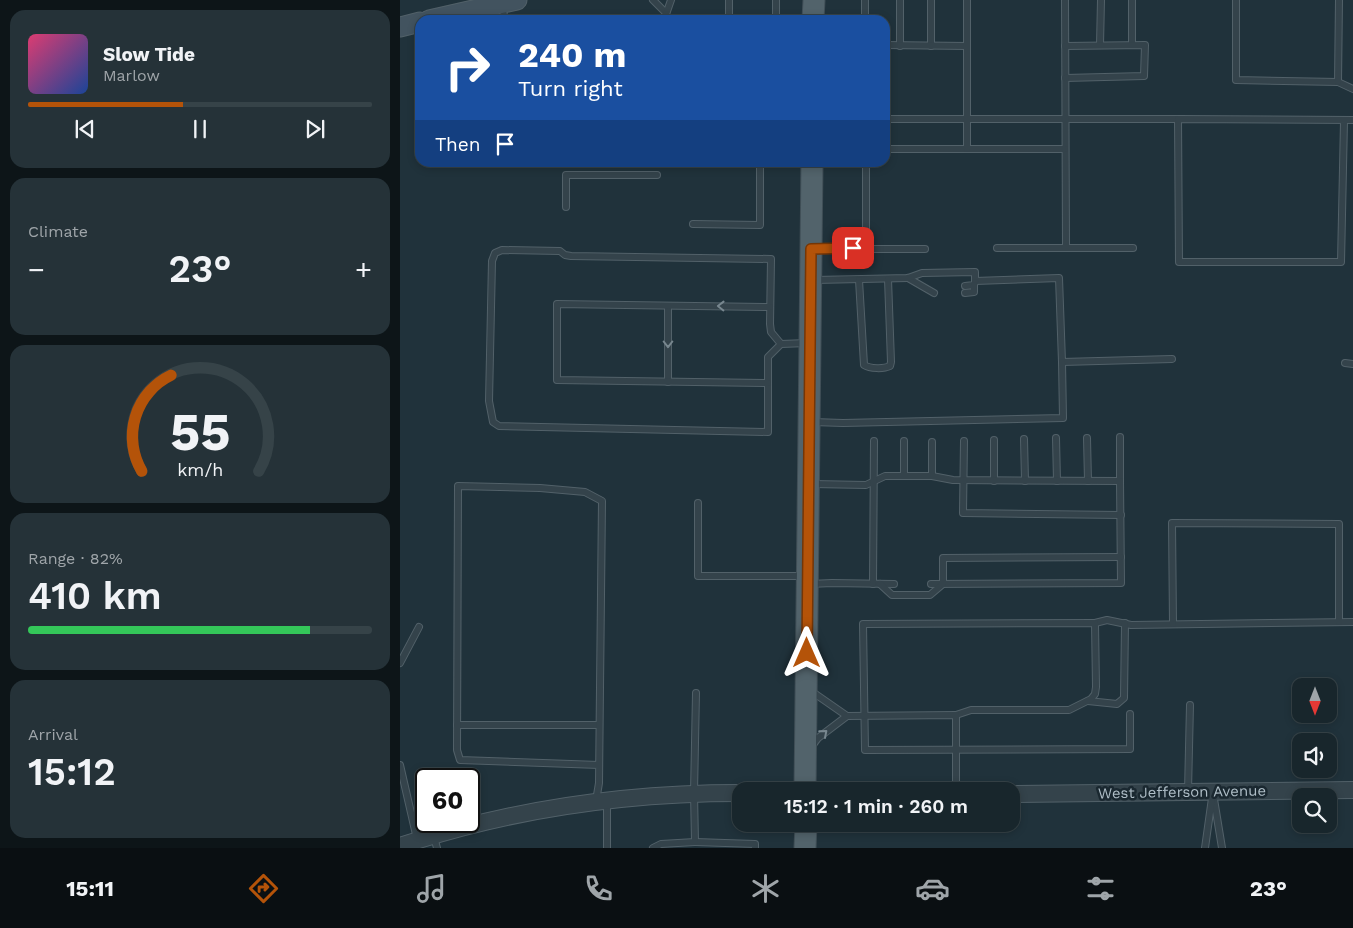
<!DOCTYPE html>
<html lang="en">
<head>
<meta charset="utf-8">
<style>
	:root { --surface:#18262c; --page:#253238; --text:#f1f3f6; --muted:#9fa5a9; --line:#364348; --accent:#b45309 }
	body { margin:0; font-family:"Work Sans",sans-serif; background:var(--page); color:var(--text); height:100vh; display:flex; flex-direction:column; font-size:19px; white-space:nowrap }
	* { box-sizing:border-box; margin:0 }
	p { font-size:16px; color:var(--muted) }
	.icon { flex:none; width:28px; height:28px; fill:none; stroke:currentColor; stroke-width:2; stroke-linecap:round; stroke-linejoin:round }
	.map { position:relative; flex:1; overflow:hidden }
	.panel { display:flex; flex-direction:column; gap:10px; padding:10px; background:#0d1518; width:400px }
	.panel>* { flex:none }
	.banner { position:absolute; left:15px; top:15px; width:475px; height:152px; border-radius:15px; box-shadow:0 2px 8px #0003,0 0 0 1px var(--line); background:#1a4fa0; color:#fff; overflow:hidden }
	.needle { width:32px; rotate:180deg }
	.fabs { position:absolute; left:892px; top:678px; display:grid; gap:10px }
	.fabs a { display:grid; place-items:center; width:45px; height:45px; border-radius:10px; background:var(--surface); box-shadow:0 2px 8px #0003,0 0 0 1px var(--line); font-size:25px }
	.speed { position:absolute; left:15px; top:768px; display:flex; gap:10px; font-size:25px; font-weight:700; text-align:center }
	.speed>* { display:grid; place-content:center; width:65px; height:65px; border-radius:50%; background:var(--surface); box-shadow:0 2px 8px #0003,0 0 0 1px var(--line); line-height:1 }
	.speed .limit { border:2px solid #111; border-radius:8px; background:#fff; color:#111 }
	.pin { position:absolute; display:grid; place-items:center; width:42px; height:42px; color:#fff; margin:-21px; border-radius:10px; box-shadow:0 2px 8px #0006 }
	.me { position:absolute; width:55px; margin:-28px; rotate:0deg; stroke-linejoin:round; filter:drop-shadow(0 0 4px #0008) }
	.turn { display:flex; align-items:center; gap:18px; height:105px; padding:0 20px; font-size:22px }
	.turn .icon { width:65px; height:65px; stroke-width:2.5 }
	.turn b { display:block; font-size:35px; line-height:42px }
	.then { display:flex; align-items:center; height:48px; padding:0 20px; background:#0003; gap:10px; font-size:19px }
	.big { font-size:38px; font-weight:600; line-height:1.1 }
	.panel .widget { flex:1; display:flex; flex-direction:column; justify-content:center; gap:8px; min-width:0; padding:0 18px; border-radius:15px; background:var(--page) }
	.panel .dial { align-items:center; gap:0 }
	.dial svg { height:130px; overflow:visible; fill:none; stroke:var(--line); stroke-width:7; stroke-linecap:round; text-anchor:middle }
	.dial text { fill:var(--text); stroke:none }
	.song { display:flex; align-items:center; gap:15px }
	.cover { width:60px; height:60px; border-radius:8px; background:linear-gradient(135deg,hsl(340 70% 55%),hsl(220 70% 35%)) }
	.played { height:5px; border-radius:2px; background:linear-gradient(90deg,var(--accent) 45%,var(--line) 45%) }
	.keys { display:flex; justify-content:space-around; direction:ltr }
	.heat { display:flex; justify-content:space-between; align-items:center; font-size:28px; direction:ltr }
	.charge { height:8px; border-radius:4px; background:linear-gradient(90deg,#34c759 82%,var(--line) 0) }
	.trip { position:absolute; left:332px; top:782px; width:288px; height:50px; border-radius:15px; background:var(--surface); box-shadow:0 2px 8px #0003,0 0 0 1px var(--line); font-weight:600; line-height:50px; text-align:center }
	.dock { display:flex; height:80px; justify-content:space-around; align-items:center; background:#0a0f12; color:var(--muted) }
	.dock .icon { width:35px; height:35px }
	.dock .active { color:var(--accent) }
	.dock b { font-size:22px; color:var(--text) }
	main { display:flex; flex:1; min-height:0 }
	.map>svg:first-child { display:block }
</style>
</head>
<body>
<main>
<section class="panel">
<div class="widget">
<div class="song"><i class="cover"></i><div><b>Slow Tide</b><p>Marlow</p></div></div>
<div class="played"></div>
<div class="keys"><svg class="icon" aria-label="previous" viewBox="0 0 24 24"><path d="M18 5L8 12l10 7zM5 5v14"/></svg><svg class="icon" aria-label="pause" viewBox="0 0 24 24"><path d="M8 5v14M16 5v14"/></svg><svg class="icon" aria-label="next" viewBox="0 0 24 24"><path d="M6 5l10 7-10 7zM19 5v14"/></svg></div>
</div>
<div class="widget"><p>Climate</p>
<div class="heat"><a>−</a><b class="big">23°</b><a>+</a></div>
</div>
<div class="widget dial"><svg viewBox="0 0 100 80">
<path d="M14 69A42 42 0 1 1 86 69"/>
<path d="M14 69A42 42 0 0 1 32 10" stroke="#b45309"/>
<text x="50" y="56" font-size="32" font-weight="700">55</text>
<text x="50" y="72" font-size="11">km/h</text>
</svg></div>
<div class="widget"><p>Range · 82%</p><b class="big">410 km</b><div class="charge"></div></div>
<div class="widget"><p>Arrival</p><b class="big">15:12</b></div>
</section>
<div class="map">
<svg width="953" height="848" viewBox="0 0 953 848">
	<rect width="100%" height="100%" fill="#20323b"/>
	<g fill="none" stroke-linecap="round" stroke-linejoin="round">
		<defs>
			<g id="service">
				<polyline points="253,0 266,13"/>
				<polyline points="465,0 465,20"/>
				<polyline points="500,0 500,46"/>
				<polyline points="531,0 531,46"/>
				<polyline points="665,0 666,248"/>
				<polyline points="836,0 836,80 938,82 953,89"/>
				<polyline points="102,6 105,20"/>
				<polyline points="264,20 271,0"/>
				<polyline points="329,20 329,0"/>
				<polyline points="376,20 376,0"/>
				<polyline points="485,45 567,46"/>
				<polyline points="700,45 701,0"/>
				<polyline points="732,45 732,0"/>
				<polyline points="665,46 745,45 744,76 665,78"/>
				<polyline points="938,82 939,0"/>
				<polyline points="485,119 778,119"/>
				<polyline points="944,121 941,262 779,262 778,119 953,120"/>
				<polyline points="485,149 665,149"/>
				<polyline points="567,149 567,0"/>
				<polyline points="466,162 466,248"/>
				<polyline points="166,207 166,175 257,175"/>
				<polyline points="293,224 360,225 360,162"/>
				<polyline points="597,248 733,248"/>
				<polyline points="414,249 525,249"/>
				<polyline points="508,278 534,293"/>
				<polyline points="415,280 508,278 522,273 575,272 575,281 659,278 662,362 772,359"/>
				<path d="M459 280 464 365C470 369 484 369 490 366L491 362 488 279"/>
				<polyline points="565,286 574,285 575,282"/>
				<polyline points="565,293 574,292 574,285"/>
				<polyline points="268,306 268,382"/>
				<polyline points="381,344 371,332 370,324 371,259 171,256 165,255 160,251 102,250 95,253 92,261 89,401 93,422 99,426 368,432 368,357 381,344 407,343"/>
				<polyline points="945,363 953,364"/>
				<polyline points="368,383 157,380 157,304 370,307"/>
				<polyline points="413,422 443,423 663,418 662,362"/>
				<polyline points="720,437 720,481"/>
				<polyline points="656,438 657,481"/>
				<polyline points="687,438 688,481"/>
				<polyline points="624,439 625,481"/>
				<polyline points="594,440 594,481"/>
				<polyline points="504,441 504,476"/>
				<polyline points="564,441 563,513 721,515"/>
				<polyline points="532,442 532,476"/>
				<polyline points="413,484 466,485 485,476 532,476 553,480 720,481 721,583 531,584"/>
				<polyline points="298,503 298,576 404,576"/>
				<polyline points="410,584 432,583 494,584"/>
				<polyline points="473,584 474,441"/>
				<polyline points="480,584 492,595 530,595 543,584 543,558 721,557"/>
				<polyline points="695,623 707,620 731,625 953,622"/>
				<polyline points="773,624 772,523 939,524 939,622"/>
				<polyline points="0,663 19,627"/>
				<polyline points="411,691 447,716"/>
				<polyline points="688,701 717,704 724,698 725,623"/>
				<polyline points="556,715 571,710 669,710 691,699 695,694 696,687 695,623 463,624 465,750 730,749 730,714"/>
				<polyline points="57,725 199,725"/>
				<polyline points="412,746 418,738 447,716 556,715 556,791"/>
				<polyline points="0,765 17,839"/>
				<polyline points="788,791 790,705"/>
				<polyline points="813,793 822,848"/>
				<polyline points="196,801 199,783 202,501 185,492 140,488 58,486 57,750 60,760 199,765"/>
				<polyline points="207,802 207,848"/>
				<polyline points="34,837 37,848"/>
				<polyline points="295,842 355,844 355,848"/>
				<polyline points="253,848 261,844 295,842 294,793 296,693"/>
				<polyline points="805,848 812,798"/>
			</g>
			<g id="tertiary">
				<polyline points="611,794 953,790"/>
				<path d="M0 846C111 809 225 793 341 793"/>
			</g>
			<g id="secondary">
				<polyline points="29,20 117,0"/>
				<polyline points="0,27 20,22"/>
			</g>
			<g id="primary">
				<polyline points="413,20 414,0"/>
				<polyline points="405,791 412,162"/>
				<polyline points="405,848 406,824"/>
			</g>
		</defs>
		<use href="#service" stroke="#526169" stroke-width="8"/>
		<use href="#tertiary" stroke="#526169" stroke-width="18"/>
		<use href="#secondary" stroke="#526169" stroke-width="21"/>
		<use href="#primary" stroke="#404f57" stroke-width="23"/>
		<use href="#service" stroke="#34434b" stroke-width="6"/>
		<use href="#tertiary" stroke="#34434b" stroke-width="16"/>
		<use href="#secondary" stroke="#42535f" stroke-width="19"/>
		<use href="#primary" stroke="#52636b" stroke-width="21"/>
	</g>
	<defs><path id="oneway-chevron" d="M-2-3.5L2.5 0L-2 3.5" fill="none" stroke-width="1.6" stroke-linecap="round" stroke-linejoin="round" transform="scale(1.25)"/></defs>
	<g stroke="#78878f">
		<use href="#oneway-chevron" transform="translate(321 306) rotate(-179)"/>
		<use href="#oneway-chevron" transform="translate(268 344) rotate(90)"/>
		<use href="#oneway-chevron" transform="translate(424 733) rotate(-41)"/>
	</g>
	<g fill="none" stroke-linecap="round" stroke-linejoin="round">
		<defs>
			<polyline id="route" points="407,653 411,249 453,248"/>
		</defs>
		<use href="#route" stroke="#753606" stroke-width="12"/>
		<use href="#route" stroke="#b45309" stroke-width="9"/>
	</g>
	<g text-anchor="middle" stroke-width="5" stroke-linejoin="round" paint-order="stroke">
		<g font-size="15" fill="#afbec7" stroke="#1a2830">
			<text transform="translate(782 792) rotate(-1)" y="5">West Jefferson Avenue</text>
		</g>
	</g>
</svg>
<div class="fabs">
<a><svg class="needle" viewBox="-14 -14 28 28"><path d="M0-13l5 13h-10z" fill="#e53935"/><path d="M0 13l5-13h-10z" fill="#9fa5a9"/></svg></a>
<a><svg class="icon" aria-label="sound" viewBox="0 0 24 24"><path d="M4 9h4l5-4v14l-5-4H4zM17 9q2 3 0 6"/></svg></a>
<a><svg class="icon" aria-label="search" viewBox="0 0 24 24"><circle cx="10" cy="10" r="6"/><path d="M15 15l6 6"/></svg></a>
</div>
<div class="speed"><div class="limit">60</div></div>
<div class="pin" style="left:453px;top:248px;background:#d93025"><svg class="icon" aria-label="arrive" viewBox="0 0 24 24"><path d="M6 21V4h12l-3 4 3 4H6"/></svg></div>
<svg class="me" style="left:407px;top:653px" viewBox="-20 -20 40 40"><path d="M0-17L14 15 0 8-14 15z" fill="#b45309" stroke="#fff" stroke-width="4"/></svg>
<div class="trip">15:12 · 1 min · 260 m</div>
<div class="banner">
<div class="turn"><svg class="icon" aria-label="right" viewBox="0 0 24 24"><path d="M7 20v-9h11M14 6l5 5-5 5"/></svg><div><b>240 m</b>Turn right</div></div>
<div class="then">Then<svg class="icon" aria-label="arrive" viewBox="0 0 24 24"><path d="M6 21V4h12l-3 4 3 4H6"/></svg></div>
</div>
</div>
</main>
<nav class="dock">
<b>15:11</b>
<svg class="icon active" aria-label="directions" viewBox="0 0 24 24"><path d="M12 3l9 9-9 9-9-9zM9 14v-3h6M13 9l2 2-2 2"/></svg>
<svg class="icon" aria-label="music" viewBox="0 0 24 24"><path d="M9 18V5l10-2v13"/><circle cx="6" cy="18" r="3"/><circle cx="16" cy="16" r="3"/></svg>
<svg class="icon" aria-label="phone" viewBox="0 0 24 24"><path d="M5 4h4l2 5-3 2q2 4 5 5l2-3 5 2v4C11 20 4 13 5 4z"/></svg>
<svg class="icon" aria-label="climate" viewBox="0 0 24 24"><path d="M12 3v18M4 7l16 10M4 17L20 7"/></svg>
<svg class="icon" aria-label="car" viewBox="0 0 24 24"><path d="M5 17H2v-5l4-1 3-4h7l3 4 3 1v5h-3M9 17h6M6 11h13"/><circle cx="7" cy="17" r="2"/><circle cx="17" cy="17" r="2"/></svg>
<svg class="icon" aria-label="filters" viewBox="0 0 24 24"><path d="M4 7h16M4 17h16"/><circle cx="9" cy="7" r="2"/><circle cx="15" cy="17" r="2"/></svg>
<b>23°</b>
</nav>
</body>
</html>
